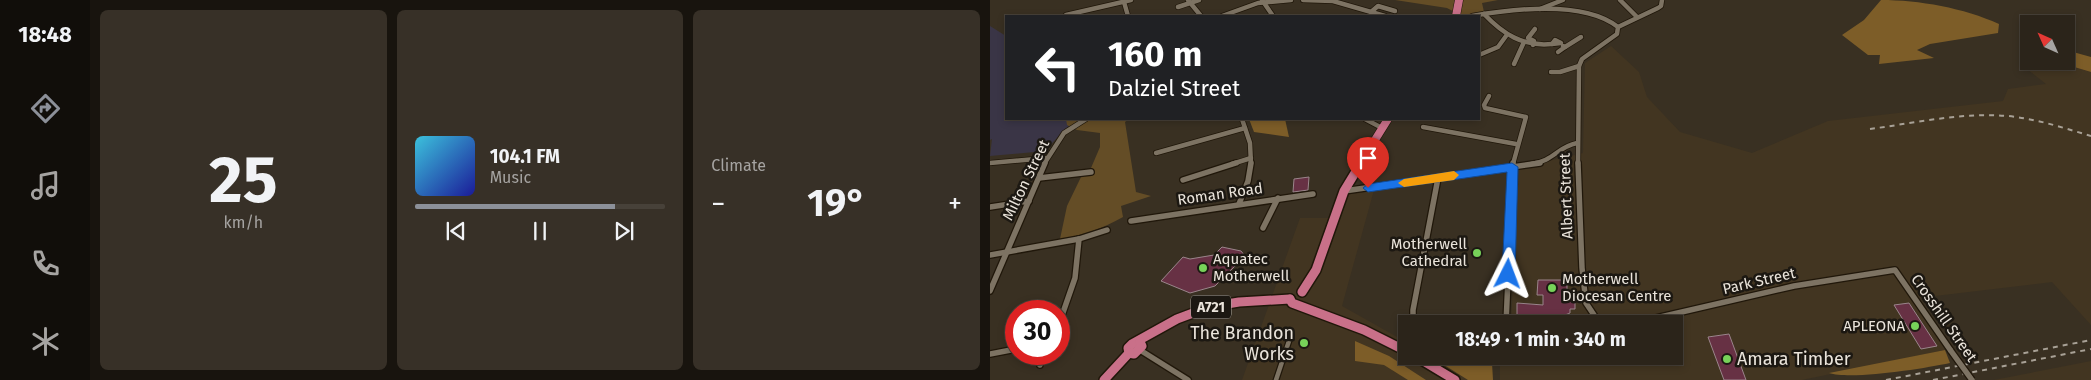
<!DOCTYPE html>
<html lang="en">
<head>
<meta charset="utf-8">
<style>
	:root { --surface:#2b241a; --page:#373027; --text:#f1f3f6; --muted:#a6a4a2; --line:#474139; --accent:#8c9099 }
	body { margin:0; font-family:"Fira Sans",sans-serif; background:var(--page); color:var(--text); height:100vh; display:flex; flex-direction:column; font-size:19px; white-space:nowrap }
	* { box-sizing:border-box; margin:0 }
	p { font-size:16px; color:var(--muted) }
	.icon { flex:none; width:28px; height:28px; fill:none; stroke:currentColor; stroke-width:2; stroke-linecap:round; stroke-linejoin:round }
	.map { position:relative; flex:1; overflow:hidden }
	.details { display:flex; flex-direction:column; gap:10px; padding:10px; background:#18140e; width:900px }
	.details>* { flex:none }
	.hud { position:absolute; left:15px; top:15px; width:475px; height:105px; border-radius:0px; box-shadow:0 2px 8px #0003,0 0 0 1px var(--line); background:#202124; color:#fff; overflow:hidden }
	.needle { width:32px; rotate:315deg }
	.controls { position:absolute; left:1030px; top:15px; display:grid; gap:10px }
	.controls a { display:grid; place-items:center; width:55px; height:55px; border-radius:0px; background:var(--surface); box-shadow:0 2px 8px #0003,0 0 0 1px var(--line); font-size:25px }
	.speed { position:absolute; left:15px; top:300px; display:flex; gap:10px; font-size:25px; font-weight:700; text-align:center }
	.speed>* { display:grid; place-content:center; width:65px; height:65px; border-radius:50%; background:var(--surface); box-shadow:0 2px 8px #0003,0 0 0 1px var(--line); line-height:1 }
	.speed .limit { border:8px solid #d22; background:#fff; color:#111 }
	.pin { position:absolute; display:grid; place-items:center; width:42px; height:42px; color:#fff; margin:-51px -21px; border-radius:50% 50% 50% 0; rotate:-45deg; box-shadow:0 0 5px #0007 }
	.pin .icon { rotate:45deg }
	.me { position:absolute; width:55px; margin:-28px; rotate:3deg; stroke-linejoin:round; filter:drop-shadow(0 0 4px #0008) }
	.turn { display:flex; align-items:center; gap:18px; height:105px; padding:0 20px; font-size:22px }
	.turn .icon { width:65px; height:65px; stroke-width:2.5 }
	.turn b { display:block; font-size:35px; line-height:42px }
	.big { font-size:38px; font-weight:700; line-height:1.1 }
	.details .tile { flex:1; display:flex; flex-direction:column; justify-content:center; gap:8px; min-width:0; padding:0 18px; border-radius:8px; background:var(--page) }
	.details .dial { align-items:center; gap:0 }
	.dial b { font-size:65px; line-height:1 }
	.song { display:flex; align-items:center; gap:15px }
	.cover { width:60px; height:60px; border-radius:8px; background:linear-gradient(135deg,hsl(190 70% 55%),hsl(240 70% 35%)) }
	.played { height:5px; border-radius:2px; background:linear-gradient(90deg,var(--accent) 80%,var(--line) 80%) }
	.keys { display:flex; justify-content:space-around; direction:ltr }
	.heat { display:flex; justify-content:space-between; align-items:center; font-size:28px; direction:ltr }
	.details .tiles { flex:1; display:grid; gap:10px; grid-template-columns:repeat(3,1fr) }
	.trip { position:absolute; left:408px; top:315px; width:285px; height:50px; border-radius:0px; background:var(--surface); box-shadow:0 2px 8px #0003,0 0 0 1px var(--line); font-weight:700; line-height:50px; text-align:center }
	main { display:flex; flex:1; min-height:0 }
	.dock { display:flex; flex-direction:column; width:90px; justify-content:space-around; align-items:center; background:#110e0a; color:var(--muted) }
	.dock .icon { width:35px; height:35px }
	.dock .current { color:var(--accent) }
	.dock b { font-size:22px; color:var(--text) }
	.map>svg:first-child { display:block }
</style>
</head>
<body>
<main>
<nav class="dock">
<b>18:48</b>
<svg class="icon current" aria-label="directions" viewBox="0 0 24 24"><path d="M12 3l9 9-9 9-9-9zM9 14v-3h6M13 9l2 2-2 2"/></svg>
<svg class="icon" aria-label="music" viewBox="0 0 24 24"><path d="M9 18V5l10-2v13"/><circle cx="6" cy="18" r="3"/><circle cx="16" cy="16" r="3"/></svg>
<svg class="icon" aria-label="phone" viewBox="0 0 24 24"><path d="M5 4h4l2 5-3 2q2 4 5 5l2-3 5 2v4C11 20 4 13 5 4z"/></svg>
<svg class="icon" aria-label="climate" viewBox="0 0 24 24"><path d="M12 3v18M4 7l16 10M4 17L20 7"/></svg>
</nav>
<section class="details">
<div class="tiles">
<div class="tile dial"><b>25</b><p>km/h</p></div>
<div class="tile">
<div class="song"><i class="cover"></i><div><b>104.1 FM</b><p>Music</p></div></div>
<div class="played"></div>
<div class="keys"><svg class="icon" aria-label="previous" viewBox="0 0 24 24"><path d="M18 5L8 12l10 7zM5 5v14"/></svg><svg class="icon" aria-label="pause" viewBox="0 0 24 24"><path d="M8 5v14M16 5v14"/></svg><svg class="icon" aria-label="next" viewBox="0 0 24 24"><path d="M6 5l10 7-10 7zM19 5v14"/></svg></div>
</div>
<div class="tile"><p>Climate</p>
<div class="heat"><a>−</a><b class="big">19°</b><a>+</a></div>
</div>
</div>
</section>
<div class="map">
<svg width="1101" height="380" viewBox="0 0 1101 380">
	<rect width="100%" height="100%" fill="#393022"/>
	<g fill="#423521">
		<polygon points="621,46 649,72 657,97 690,132 762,153 838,121 1013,101 1018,89 1056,84 1032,65 1064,61 1101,72 1101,325 1062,282 928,298 955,350 812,380 510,380 510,356 684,356 684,324 521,324 529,168 593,153 595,63"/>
		<polygon points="384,190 352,306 416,342 416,356 443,356 486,380 252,380 310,218 349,218 355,195"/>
		<polygon points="1101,361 1101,380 1004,380"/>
	</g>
	<polygon fill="#3a3546" points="0,26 16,36 16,119 85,119 88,121 76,128 55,151 0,156 2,139 0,140"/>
	<g fill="#644d26">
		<polygon points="405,0 508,0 492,3 494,12 472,16 457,8"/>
		<path d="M76 119H139L135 122 146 192 161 196 131 206 133 217C113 228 93 236 70 239L77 206 91 177 101 168 110 147V133L87 130 77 125Z"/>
	</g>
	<g fill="#7d5d28">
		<path d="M891 0C929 0 974 8 1009 24L1008 33 940 44 927 50 944 58 889 64 890 55H878L852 35 874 20Z"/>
		<polygon points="1076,50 1101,57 1101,72 1064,61 1076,61"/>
		<polygon points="259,119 295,119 299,137 264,132"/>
		<polygon points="365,341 399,356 436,380 418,380 394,365 365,361"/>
		<path d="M955 350 960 363C932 369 861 380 839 373Z"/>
		<polygon points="440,356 485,356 485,362 502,363 503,380 478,380"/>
	</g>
	<g fill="#673144" stroke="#9a858b">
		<polygon points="319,177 318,190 303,192 304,179"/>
		<polygon points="232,247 251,251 255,256 253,261 245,266 225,286 200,293 171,281 193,257 200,259 224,255"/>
		<polygon points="548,280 577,280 577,301 585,300 585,309 580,309 580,313 575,315 561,316 558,317 558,321 552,321 552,316 527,318 527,303 553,305 553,295 547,295"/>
		<polygon points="919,303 947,346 931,349 904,305"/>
		<polygon points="739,334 756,380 734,380 718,337"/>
	</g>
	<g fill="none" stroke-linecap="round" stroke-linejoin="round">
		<defs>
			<polyline id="pedestrian" points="286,380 301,335"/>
			<g id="minor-far1">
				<polyline points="198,0 211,16"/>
				<polyline points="272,0 283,16"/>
				<polyline points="313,0 343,1 395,16"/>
				<polyline points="630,0 647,17"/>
				<polyline points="134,2 138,16"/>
				<polyline points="188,7 209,0"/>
				<polyline points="550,9 573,0"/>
				<polyline points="381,12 388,6 405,11"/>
				<path d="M494 14C513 34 533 47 562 44"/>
				<polyline points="76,15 141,0"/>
				<polyline points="232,16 268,3 301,0"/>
				<path d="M482 16C522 9 594 0 628 27L627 34 592 59 589 66 588 164"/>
				<polyline points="628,27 668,8 671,6 672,0"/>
				<polygon points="565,40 571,43 562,44"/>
				<polyline points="543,45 544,41 538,38 545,29"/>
				<polyline points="575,47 591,37"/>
				<polyline points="568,52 575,47 573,46"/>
				<polyline points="489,55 508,47 516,36"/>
				<polyline points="524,64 534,42"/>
				<polyline points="561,72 570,72 589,66"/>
				<polyline points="499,96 494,105 495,108 536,117 523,164"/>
				<polyline points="252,119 260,143 261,164"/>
				<polyline points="375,119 392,128"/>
				<polyline points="433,127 526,144"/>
				<polyline points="166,153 255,128"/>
				<polyline points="0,163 57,158"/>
				<polyline points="54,164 74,133 96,119"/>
				<polyline points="242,164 261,158"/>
				<path d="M541 164C564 161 567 147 587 143"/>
			</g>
			<g id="minor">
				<polyline points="588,163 592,268 596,303 608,321"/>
				<polyline points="49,178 101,172"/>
				<polyline points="193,180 246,163"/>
				<polyline points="354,191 550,163"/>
				<polyline points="249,204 258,181 261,163"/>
				<polyline points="0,207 39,201"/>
				<polyline points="141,221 323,194"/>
				<polyline points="273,228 288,198"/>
				<polyline points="0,255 89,239 117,230"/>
				<polyline points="0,291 55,163"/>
				<polyline points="69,324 85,278 89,239"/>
				<polyline points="427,324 423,319 423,310 448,178"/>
				<polyline points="516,324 523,163"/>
				<polyline points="640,324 804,286 905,270 961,351"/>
				<polyline points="150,350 198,380"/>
				<polyline points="0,354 26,349"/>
				<polyline points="50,365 53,354"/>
			</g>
			<g id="primary-far1">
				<polyline points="466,16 469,0"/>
				<polyline points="370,164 398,119"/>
			</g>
			<g id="primary">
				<polyline points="312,292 326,270 354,191 371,163"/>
				<polyline points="300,299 302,303 374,330 416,351"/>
				<polyline points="139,353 138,348 142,344 187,319 219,307 249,302 300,299"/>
				<polyline points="139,353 144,354 152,346 150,342"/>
				<polyline points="425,356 465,380"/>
				<polyline points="114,380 139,353"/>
			</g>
		</defs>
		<use href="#pedestrian" stroke="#20170a" stroke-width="7"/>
		<use href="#minor-far1" stroke="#20170a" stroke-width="6"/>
		<use href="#minor" stroke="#20170a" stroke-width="8"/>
		<use href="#primary-far1" stroke="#20170a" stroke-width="9"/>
		<use href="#primary" stroke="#20170a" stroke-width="12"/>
		<use href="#pedestrian" stroke="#7d7363" stroke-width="4.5"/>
		<use href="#minor-far1" stroke="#7d7363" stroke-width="4.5"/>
		<use href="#minor" stroke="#7d7363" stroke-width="5.5"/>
		<use href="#primary-far1" stroke="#c97089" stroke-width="8"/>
		<use href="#primary" stroke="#c97089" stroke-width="9"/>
		<g stroke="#a8a196" stroke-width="2" stroke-dasharray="5 5" stroke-linecap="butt">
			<path d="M880 129C925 123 972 112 1018 116 1047 119 1074 128 1101 136"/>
			<polyline points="896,380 1101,340"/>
			<polyline points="943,380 1101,349"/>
		</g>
		<defs>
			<polyline id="minor-bridge" points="961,351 982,380"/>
		</defs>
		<use href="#minor-bridge" stroke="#20170a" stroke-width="8" stroke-linecap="butt"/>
		<use href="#minor-bridge" stroke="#7d7363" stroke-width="5.5"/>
	</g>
	<polygon fill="#1a73e8" stroke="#114b97" points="522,163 528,167 525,274 518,279 512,274 517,172 378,192 373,188 378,184"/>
	<polygon fill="#f59e0b" points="464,171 469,175 464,180 414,187 408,183 414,179"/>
	<g fill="#77d259" stroke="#1c1812" stroke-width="2">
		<circle cx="487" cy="253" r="5"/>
		<circle cx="213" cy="268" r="5"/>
		<circle cx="562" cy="288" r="5"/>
		<circle cx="925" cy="326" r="5"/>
		<circle cx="314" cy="343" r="5"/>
		<circle cx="737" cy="359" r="5"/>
	</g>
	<g text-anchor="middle" stroke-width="5" stroke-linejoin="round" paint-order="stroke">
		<rect fill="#1c1812" stroke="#aca79f" stroke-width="1" x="201" y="295.5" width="40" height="23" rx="4"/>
		<g font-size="14" font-weight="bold" fill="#eae4db">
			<text x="221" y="312">A721</text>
		</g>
		<g font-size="15" fill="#eae4db" stroke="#1c1812">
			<text transform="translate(36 180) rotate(-64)" y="5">Milton Street</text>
			<text transform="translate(230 194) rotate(-8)" y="5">Roman Road</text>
			<text transform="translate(576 196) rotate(-92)" y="5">Albert Street</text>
			<text transform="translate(769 281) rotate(-13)" y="5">Park Street</text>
			<text transform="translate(954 318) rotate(55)" y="5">Crosshill Street</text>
		</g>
		<g font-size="15" fill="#eae4db" stroke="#1c1812" text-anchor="end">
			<text x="477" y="249">Motherwell<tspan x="477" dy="17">Cathedral</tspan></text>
			<text x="223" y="264" text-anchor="start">Aquatec<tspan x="223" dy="17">Motherwell</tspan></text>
			<text x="572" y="284" text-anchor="start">Motherwell<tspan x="572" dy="17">Diocesan Centre</tspan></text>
			<text x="915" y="331">APLEONA</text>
		</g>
		<g font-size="18" fill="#eae4db" stroke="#1c1812" text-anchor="end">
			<text x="304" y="339">The Brandon<tspan x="304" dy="21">Works</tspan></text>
			<text x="747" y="365" text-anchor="start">Amara Timber</text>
		</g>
	</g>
</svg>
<div class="controls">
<a><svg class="needle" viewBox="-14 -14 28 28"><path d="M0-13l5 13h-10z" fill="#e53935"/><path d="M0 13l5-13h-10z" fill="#a6a4a2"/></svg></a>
</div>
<div class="speed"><div class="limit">30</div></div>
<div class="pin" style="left:378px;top:188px;background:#d93025"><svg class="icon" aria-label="arrive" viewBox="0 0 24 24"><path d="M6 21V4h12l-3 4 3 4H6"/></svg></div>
<svg class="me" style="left:518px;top:274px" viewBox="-20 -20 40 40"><path d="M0-17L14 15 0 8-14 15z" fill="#1a73e8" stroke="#fff" stroke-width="4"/></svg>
<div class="trip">18:49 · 1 min · 340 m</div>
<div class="hud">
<div class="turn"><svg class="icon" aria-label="left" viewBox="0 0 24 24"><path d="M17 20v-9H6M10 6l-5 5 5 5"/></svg><div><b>160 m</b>Dalziel Street</div></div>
</div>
</div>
</main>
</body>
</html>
